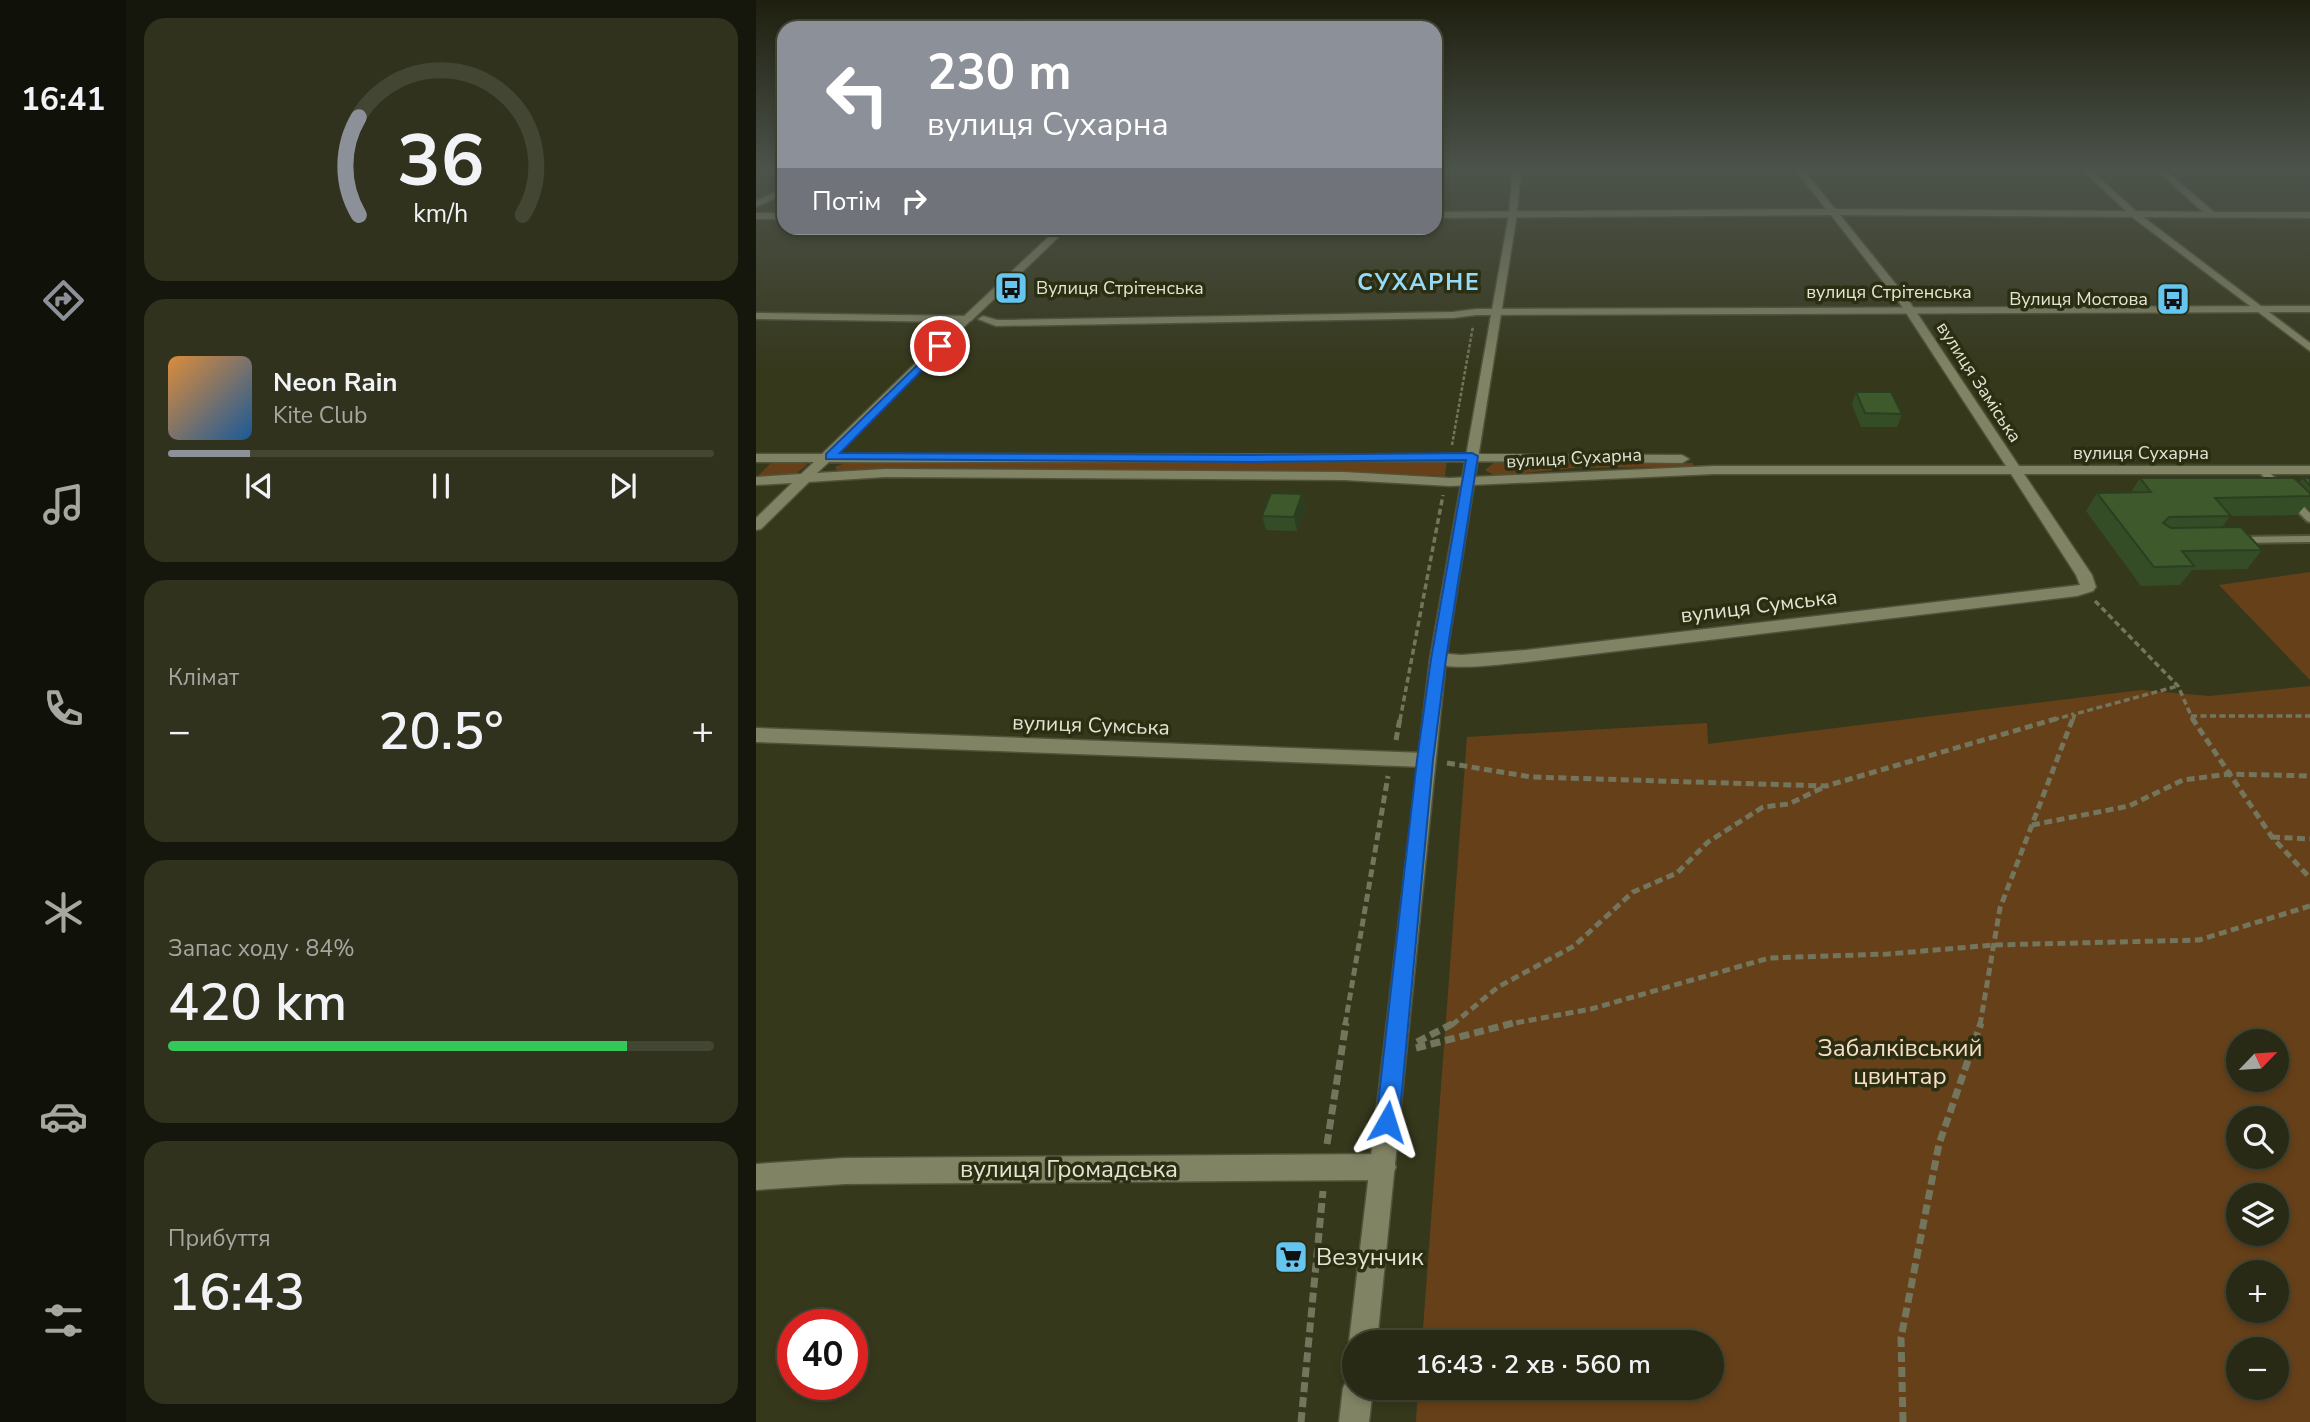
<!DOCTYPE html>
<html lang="uk">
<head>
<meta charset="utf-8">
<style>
	:root { --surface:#282a15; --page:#30321e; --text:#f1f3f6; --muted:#a5a7a0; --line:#444634; --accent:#8c9099 }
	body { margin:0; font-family:"Nunito Sans",sans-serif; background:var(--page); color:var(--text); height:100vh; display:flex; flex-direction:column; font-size:26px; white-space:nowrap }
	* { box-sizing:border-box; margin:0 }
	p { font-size:23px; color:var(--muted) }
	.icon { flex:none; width:38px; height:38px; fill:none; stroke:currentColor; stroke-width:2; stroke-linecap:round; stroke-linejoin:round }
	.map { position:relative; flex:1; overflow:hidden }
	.drawer { display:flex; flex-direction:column; gap:18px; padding:18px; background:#16170c; width:630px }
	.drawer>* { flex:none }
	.guide { position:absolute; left:21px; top:21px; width:665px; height:214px; border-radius:21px; box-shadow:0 4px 10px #0003,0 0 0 2px var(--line); background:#8c9099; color:#fff; overflow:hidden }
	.needle { width:46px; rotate:65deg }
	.controls { position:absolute; left:1470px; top:1029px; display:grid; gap:14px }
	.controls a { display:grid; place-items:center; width:63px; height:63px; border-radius:50%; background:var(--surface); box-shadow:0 4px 10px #0003,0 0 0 2px var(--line); font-size:35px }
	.speed { position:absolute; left:21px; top:1309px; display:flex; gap:14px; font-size:35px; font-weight:700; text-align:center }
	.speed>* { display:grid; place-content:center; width:91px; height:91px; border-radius:50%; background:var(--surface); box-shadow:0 4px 10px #0003,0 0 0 2px var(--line); line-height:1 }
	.speed .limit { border:10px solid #d22; background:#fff; color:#111 }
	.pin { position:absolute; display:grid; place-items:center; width:60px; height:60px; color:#fff; margin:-30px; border:4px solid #fff; border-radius:50%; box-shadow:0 2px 7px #0007 }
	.me { position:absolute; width:77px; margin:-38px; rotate:6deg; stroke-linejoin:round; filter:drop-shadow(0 0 5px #0008) }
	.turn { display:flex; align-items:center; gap:24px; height:147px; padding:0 35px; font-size:32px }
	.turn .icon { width:91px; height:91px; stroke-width:2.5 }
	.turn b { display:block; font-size:49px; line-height:60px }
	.then { display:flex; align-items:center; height:66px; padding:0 35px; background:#0003; gap:14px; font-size:26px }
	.big { font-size:52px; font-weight:600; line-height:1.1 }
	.drawer .widget { flex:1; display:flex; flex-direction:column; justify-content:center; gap:10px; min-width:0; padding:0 24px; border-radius:21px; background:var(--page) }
	.drawer .dial { align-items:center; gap:0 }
	.dial svg { height:182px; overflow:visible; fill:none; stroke:var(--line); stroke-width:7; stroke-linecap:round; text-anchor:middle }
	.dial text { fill:var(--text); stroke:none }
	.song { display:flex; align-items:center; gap:21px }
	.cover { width:84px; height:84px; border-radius:10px; background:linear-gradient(135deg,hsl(30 70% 55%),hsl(210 70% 35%)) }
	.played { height:7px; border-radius:4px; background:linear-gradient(90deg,var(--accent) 15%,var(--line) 15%) }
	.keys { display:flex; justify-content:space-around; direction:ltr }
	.heat { display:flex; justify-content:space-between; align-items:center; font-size:38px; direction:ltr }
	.charge { height:10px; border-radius:5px; background:linear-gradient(90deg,#34c759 84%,var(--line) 0) }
	.trip { position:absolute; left:586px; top:1330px; width:382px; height:70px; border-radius:35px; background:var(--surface); box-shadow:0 4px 10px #0003,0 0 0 2px var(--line); font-weight:600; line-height:70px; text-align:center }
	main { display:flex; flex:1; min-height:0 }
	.dock { display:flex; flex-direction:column; width:126px; justify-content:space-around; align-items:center; background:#101108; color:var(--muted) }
	.dock .icon { width:49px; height:49px }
	.dock .active { color:var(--accent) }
	.dock b { font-size:32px; color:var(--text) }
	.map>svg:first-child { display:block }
</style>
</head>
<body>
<main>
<nav class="dock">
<b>16:41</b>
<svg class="icon active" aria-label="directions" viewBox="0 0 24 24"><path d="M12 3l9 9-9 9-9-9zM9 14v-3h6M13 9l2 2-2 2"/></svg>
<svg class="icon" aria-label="music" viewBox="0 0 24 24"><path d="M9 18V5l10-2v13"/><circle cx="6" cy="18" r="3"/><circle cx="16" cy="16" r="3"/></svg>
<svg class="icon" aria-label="phone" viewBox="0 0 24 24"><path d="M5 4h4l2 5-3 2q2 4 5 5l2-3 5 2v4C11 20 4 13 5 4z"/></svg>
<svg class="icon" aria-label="climate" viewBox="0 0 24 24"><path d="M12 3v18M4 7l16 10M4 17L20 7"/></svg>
<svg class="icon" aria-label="car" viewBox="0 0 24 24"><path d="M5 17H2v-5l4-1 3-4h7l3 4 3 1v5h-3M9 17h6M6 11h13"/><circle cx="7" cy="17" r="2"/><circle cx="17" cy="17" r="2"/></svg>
<svg class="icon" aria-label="filters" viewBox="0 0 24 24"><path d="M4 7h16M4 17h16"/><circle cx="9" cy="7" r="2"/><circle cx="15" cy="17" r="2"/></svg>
</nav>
<section class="drawer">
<div class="widget dial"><svg viewBox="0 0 100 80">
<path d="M14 69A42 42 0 1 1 86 69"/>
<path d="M14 69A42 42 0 0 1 14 26" stroke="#8c9099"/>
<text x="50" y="56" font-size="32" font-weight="700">36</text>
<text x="50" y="72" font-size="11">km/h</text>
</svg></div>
<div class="widget">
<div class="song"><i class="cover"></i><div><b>Neon Rain</b><p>Kite Club</p></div></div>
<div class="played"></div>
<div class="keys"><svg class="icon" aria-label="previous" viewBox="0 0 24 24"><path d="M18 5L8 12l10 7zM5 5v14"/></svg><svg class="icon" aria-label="pause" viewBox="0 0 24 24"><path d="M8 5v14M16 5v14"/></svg><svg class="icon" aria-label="next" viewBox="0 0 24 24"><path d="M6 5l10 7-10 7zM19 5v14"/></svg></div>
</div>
<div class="widget"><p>Клімат</p>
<div class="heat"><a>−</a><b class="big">20.5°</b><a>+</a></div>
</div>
<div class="widget"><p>Запас ходу · 84%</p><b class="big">420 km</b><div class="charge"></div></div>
<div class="widget"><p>Прибуття</p><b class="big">16:43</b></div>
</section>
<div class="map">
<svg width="1554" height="1422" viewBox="0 0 1554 1422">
	<rect width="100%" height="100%" fill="#36381c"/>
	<g fill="#664019" fill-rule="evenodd">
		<polygon points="18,460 50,462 51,465 38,475 1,477"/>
		<polygon points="691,460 689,476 579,472 81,470 79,467 92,462 583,463"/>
		<polygon points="740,461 937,463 937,467 818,468 739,476 729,470"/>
		<polygon points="1554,572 1554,680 1463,585"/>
		<path d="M1554 686V1422H660L662 1388H956V1342H666L711 737 951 723 952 744 1385 690 1453 696ZM1521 1041V1080H1482V1041ZM1521 1118V1157H1482V1118ZM1521 1195V1234H1482V1195ZM1521 1272V1311H1482V1272ZM1482 1349H1521V1388H1482Z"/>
	</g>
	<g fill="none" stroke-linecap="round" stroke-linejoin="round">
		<defs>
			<g id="service">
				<polygon points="1506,467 1509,468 1554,513 1554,522 1551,521 1503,472 1501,470"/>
				<polygon points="1554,536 1554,542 1481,543 1476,540 1481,537"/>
			</g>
			<g id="minor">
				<path d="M1038 168H1046L1079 209 1370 211 1324 168H1332L1380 211 1447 212 1398 168H1407L1458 212H1554V218L1387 217 1554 343V351L1376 217 1084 215 1151 298 1263 466H1554V474H1268L1336 575 1340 587 1337 591 1321 596 770 662C751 663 685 674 674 659L682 653 705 655 770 650 1324 585 1320 575 1255 474H958L694 486 588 480 129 477 53 482 5 529 0 530V518L36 483 0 485V477L45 474 58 462H0V454H66L202 322 0 319V313L211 316 216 319 81 454C362 455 644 452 926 455L933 459 926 463C642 459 357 463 73 462L61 473 129 469 588 472 694 478 958 466H1250L1143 302 1075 215 679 218V212L1070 209Z"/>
				<polygon points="28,188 28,194 0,207 0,201"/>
				<rect x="0" y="213" width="28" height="6"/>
				<polygon points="0,728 669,753 675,755 678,760 675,765 669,767 0,742"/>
				<polygon points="627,1154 636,1158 640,1167 636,1176 627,1180 89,1184 0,1190 0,1164 89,1158"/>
			</g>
			<g id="tertiary">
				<polygon points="757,168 765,168 761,214 690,659 621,1342 598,1342 598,1353 593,1342 674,659 753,214"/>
				<polygon points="598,1375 598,1388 617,1388 613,1422 583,1422 587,1388 592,1378"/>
			</g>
			<g id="secondary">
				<polygon points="302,228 312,228 215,321 207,321 207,317"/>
				<polygon points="1554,306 1554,312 720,315 697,318 240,326 222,319 227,316 241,320 697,312 720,309"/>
			</g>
		</defs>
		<use href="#service" stroke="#51523a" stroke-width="4"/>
		<use href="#minor" stroke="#51523a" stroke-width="3"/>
		<use href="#tertiary" stroke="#51523a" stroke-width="3"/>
		<use href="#secondary" stroke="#51523a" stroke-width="3"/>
		<polyline stroke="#73755d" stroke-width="2.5" stroke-dasharray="3.5 2" stroke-linecap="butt" points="696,445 717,326"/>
		<g stroke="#73755d" stroke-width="3.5" stroke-dasharray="6 3.5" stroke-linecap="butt">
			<polyline points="1339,601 1422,686 1437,720"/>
			<polyline points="1435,716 1554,716"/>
			<polyline points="644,720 687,495"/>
			<polyline points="1297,720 1318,714"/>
			<polyline points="1317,720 1319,714 1422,686"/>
		</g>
		<g stroke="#73755d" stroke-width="5" stroke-dasharray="8 4.5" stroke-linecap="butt">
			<polyline points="1436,718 1516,837 1554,878"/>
			<polyline points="640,740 644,718"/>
			<polyline points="691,763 775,777 1070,786 1303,718"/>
			<polyline points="1276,825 1373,806 1427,780 1473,774 1554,776"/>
			<polyline points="1516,837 1554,839"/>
			<polyline points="589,1025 632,776"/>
			<polyline points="696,1025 742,987 818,946 877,892 921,873 952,842 1007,807 1033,804 1066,788"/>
			<polyline points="748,1025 835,1009 1013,958 1132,954 1238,945 1443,940 1554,906"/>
			<polyline points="1224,1025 1244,908 1317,718"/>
		</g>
		<g stroke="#73755d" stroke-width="7" stroke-dasharray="10 5" stroke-linecap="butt">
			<polyline points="661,1042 698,1023"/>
			<polyline points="660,1048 757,1023"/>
			<polyline points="571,1144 590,1023"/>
			<polyline points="545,1422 567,1191"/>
			<polyline points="1147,1422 1145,1338 1183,1144 1225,1023"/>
		</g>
		<use href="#service" fill="#808364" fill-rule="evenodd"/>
		<use href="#minor" fill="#808364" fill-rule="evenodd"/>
		<use href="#tertiary" fill="#808364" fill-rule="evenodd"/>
		<use href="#secondary" fill="#808364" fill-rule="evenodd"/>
	</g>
	<g fill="#354d27">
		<polygon points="1100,392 1146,414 1141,427 1105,427 1096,405"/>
		<polygon points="1384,478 1543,483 1547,478 1554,478 1554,512 1549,506 1541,515 1474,516 1466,527 1506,550 1491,569 1436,570 1424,585 1385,586 1330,511 1341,493 1375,492"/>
		<polygon points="546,494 550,508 541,531 510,530 506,516"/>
	</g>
	<polygon fill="#2b3f20" points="546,494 550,508 541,531 538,517"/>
	<g fill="#3e5a2d" stroke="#2b3f20" stroke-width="2">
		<polygon points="1100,392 1135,392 1146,414 1109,413"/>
		<polygon points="1384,478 1538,478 1554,493 1554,496 1459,498 1475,516 1413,517 1407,523 1415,528 1485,527 1506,550 1426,551 1438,566 1398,567 1341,493 1395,492"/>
		<polygon points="1547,478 1554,478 1554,486"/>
		<polygon points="515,493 546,494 538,517 506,516"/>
	</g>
	<linearGradient id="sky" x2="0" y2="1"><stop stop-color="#1e1f0f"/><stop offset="0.46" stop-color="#4c534b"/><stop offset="1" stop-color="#4c534b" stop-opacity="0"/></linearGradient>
	<rect width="1554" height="367" fill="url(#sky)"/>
	<polygon fill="#1a73e8" stroke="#114b97" stroke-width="2" points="184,343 189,346 187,349 84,453 496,455 716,453 722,456 690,659 677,760 643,1122 639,1130 631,1133 623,1130 620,1122 661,760 675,659 710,460 496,462 70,459 70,454"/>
	<defs>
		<symbol id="bus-square" viewBox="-11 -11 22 22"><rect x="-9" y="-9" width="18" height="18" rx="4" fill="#65c5ee" stroke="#2c2e12"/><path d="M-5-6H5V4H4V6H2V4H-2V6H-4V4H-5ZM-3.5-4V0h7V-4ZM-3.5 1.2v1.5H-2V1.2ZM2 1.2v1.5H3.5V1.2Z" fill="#111"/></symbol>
		<symbol id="supermarket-square" viewBox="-11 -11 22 22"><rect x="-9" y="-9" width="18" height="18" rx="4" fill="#65c5ee" stroke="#2c2e12"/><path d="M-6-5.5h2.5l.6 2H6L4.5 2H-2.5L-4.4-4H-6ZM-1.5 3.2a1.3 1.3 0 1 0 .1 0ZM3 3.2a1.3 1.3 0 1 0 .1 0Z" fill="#111"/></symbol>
	</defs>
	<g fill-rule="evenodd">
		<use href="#bus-square" x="236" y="269" width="38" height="38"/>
		<use href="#bus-square" x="1398" y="280" width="38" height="38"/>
		<use href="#supermarket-square" x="516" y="1238" width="38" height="38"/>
	</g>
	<g text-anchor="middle" stroke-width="7" stroke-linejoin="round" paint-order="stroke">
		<g font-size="18" fill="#e3e5d4" stroke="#2c2e12" text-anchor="start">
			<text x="280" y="294">Вулиця Стрітенська</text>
			<text x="1392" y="305" text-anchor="end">Вулиця Мостова</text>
		</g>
		<g font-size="18" fill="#e3e5d4" stroke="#2c2e12">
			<text x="1133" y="298">вулиця Стрітенська</text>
			<text transform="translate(1223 382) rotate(57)" y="6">вулиця Заміська</text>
			<text x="1385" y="459">вулиця Сухарна</text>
			<text transform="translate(818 458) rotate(-3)" y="6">вулиця Сухарна</text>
		</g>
		<g font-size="21" fill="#e3e5d4" stroke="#2c2e12">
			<text transform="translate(1003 606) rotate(-7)" y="7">вулиця Сумська</text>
			<text transform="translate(335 725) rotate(2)" y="7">вулиця Сумська</text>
		</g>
		<g font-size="23" font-weight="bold" letter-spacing="2" fill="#97d9f9" stroke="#2c2e12">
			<text x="663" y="290">СУХАРНЕ</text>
		</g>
		<g font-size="24" fill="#f8dec6" stroke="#2c2e12">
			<text x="1144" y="1056">Забалківський<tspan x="1144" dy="28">цвинтар</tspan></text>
		</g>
		<g font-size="24" fill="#e3e5d4" stroke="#2c2e12">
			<text x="313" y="1177">вулиця Громадська</text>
		</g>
		<g font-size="24" fill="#e3e5d4" stroke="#2c2e12" text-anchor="start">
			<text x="560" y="1265">Везунчик</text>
		</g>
	</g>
</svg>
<div class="controls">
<a><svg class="needle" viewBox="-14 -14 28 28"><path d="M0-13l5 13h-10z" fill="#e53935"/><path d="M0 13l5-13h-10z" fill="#a5a7a0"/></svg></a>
<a><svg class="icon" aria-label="search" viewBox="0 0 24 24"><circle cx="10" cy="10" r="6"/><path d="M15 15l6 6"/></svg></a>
<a><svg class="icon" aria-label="layers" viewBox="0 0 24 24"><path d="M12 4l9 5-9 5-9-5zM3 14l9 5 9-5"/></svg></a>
<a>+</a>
<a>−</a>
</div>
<div class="speed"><div class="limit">40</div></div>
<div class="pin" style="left:184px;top:346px;background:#d93025"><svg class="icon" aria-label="arrive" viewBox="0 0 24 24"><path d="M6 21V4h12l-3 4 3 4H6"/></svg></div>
<svg class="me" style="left:631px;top:1122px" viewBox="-20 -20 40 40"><path d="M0-17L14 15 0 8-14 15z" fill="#1a73e8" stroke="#fff" stroke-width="4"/></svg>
<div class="trip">16:43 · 2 хв · 560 m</div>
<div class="guide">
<div class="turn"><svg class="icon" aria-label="left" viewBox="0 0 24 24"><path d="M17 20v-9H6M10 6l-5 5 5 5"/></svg><div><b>230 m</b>вулиця Сухарна</div></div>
<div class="then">Потім<svg class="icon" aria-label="right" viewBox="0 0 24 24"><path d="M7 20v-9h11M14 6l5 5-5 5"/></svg></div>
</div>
</div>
</main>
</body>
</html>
